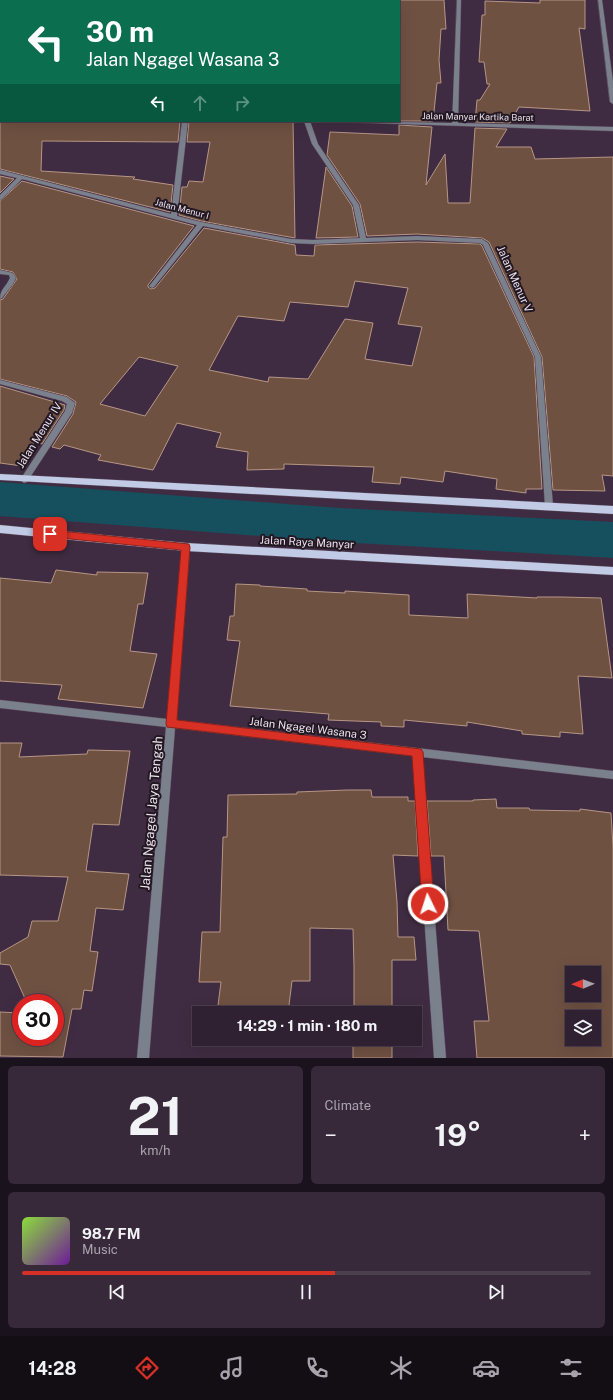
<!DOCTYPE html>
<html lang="en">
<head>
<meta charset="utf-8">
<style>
	:root { --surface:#302132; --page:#38293a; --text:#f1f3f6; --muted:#a8a3ac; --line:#4b3e4d; --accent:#d93025 }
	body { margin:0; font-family:"Public Sans",sans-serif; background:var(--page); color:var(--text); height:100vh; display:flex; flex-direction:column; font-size:15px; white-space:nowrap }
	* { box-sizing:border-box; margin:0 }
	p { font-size:13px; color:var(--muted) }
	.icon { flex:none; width:22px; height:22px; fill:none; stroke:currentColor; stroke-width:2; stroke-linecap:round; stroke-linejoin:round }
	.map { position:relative; height:1058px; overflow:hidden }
	.panel { display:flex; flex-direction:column; gap:8px; padding:8px; background:#1a121c; flex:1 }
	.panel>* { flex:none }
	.guide { position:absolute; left:0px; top:0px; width:400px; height:122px; box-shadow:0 4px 16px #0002,0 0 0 1px var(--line); background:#0b6e4f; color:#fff; overflow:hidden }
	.needle { width:26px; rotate:269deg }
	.tools { position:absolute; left:565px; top:966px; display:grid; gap:8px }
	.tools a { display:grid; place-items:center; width:36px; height:36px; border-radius:0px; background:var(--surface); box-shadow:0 4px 16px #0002,0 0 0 1px var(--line); font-size:20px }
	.speed { position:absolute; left:12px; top:994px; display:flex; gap:8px; font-size:20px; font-weight:700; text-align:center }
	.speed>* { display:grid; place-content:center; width:52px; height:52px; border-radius:50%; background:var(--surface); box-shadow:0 4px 16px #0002,0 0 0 1px var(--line); line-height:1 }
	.speed .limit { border:6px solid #d22; background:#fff; color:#111 }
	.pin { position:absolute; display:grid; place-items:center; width:34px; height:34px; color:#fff; margin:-17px; border-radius:8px; box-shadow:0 2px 6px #0006 }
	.me { position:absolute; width:44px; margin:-22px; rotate:356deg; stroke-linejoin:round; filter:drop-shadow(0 0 3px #0008) }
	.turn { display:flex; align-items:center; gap:14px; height:84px; padding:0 20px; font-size:18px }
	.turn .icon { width:52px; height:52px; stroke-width:2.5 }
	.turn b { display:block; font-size:28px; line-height:34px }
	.lanes { display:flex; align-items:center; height:38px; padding:0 20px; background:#0003; justify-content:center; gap:20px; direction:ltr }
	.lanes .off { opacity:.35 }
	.big { font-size:30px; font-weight:700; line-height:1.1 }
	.panel .tile { flex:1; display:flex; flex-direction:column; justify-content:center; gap:6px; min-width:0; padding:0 14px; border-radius:6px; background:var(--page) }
	.panel .dial { align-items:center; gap:0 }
	.dial b { font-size:52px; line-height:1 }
	.song { display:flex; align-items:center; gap:12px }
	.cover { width:48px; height:48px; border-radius:6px; background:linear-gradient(135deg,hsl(90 70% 55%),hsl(280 70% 35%)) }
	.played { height:4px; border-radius:2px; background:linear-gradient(90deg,var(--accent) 55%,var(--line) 55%) }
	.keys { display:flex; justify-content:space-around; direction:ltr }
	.heat { display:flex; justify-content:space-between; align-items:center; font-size:22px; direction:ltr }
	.panel .tiles { flex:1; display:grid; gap:8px; grid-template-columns:1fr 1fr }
	.tile:last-child { grid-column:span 2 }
	.trip { position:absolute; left:192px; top:1006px; width:230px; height:40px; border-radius:0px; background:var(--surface); box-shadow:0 4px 16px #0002,0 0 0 1px var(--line); font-weight:700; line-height:40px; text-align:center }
	.tab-bar { display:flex; height:64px; justify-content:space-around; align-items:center; background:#130d14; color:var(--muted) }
	.tab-bar .icon { width:28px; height:28px }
	.tab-bar .active { color:var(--accent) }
	.tab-bar b { font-size:18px; color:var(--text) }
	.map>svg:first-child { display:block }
</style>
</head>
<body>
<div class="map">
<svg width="613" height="1058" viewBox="0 0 613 1058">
	<rect width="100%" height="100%" fill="#402c42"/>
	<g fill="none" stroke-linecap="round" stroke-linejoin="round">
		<polygon fill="#16505e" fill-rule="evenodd" points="0,482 339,508 613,522 613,558 339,542 0,516"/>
	</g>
	<g fill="#6f5142" stroke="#b69685" fill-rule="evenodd">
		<polygon points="399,0 444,0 446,29 441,29 439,60 441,83 437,83 433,121 399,121"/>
		<polygon points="540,0 585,0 585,29 579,28 590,111 519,107 510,123 475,122 477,100 480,100 490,84 487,84 484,62 479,62 482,15 485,15 485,1 540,3"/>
		<polygon points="0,121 61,122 62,121 180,121 178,142 42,141 41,171 135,177 133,179 173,185 170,212 0,169"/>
		<polygon points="189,121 293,121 295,238 201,221 179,215 182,187 187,187 189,181 203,182 210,142 187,142"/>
		<polygon points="399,125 432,127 426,185 445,154 448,203 470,203 475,128 507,129 496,147 531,147 535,159 613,157 613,476 602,475 605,491 553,490 542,357 489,242 482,238 417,234 367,236 360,204 327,155 330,132 399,135"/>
		<polygon points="326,167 352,206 358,237 316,238"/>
		<polygon points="0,176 14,179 0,193"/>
		<path d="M22 181 194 226 148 285V287L151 289 155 288 204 228 295 245 296 255 314 256 315 245 417 242 480 244 482 246 534 357 542 489H526V493L496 489 497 479 445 471 443 482 401 477 400 484 372 482 374 467 284 464V469L247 470 248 452 216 447 221 433 177 423 153 470 98 460 101 455 64 445 60 449 52 447 73 414 76 402 67 396 0 379V300L3 299 17 279 13 272 0 269V201ZM355 281 408 288 398 324 422 327 412 366 365 359 373 323 345 319 308 379 269 377 268 382 209 370 238 316 284 321 290 302 348 307ZM139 357 178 366 145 416 100 404Z"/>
		<polygon points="0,386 65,405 64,410 42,444 34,442 22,466 0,463"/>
		<polygon points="56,570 97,575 97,572 148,573 143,604 138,604 130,651 157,654 143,708 58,699 62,685 0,681 0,578 51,583"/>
		<polygon points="236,584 260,585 260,586 307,589 307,591 345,593 345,591 409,595 409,615 468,618 467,594 537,598 537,597 562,597 601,598 612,678 578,676 583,734 560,732 560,737 522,734 522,731 467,722 467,726 404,720 404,727 381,726 381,722 328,720 329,714 230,706 240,641 227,640 230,616 234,616"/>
		<polygon points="0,743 22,743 19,757 87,754 88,750 130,751 119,825 93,824 86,871 129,874 123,910 96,908 90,951 98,952 92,991 84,990 81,1009 72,1009 63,1057 0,1056 0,1012 21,1013 21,1037 55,1037 55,1003 27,1003 10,965 0,964 0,953 28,937 32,921 58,921 68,877 0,875"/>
		<polygon points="347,790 371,790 372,797 408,797 408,801 415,801 418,856 393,855 397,902 398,937 414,937 416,960 392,960 392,1013 354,1013 354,967 353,929 310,928 310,981 292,981 288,1013 217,1013 221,982 199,982 202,932 220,932 223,837 227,837 228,795 297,794 297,792"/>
		<path d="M496 799 497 808H529L530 810 580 811V809L611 813 613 846V1058H477L474 1021H489L479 931 448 930 444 856H431L427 801H473V800ZM572 973H594V995H572ZM572 1017H594V1039H572Z"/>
		<rect x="353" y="1039" width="39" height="19"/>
	</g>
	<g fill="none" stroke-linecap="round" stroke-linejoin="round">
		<defs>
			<g id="minor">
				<rect x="68" y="0" width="21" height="1"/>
				<rect x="165" y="0" width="4" height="1"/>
				<rect x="321" y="0" width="4" height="1"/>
				<polygon points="457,0 461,0 458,123 613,127 613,131 340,122 339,121 452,123"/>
				<polygon points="598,0 602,0 613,82 613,104 610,102"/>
				<rect x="0" y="85" width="1" height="4"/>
				<polygon points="182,121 188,121 177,216 201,222 291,239 313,240 360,238 353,205 312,144 304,121 310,121 318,144 359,205 366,238 417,236 482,239 488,243 541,357 553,506 552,508 549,509 545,506 535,357 483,245 480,243 417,240 313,244 291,243 203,226 154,287 152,288 149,286 150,285 197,225 22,179 2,199 0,200 0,195 17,178 0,174 0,170 171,214"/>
				<path d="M0 270 13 273 16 278 13 284 2 298 0 299C0 289 6 287 10 278L9 275 0 274Z"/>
				<polygon points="0,380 67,397 75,403 72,413 27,482 24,483 20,480 65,411 67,404 62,401 0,384"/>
				<polygon points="186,544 189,545 190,547 176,720 613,771 613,779 422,757 446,1058 434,1058 413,756 175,728 149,1058 137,1058 166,727 0,708 0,700 167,719 182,547 183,545"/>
			</g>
			<g id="primary">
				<polygon points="0,474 613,506 613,514 0,480"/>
				<polygon points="0,525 186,543 613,567 613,575 186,551 0,533"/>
			</g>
		</defs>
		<use href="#minor" stroke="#5c495d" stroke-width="1"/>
		<use href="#primary" stroke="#5c495d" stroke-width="1"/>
		<use href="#minor" fill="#7b808d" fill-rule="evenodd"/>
		<use href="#primary" fill="#c1cbe6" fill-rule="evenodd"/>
	</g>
	<polygon fill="#d93025" stroke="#8d1f18" points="50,530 189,544 190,547 177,720 421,749 423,752 434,904 432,908 428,910 424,908 422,904 412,756 167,727 166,724 181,550 50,537 45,534"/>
	<g text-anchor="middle" stroke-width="4" stroke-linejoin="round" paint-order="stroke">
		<g font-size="9" fill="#ede0ed" stroke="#211822">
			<text transform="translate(478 117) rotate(1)" y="3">Jalan Manyar Kartika Barat</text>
			<text transform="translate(182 209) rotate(15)" y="3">Jalan Menur I</text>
		</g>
		<g font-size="11" fill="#ede0ed" stroke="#211822">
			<text transform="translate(515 279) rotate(66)" y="4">Jalan Menur V</text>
			<text transform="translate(39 435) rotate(-58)" y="4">Jalan Menur IV</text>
			<text transform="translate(307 542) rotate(3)" y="4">Jalan Raya Manyar</text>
			<text transform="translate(308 728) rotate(7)" y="4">Jalan Ngagel Wasana 3</text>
		</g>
		<g font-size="13" fill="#ede0ed" stroke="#211822">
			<text transform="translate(151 813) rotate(-85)" y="5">Jalan Ngagel Jaya Tengah</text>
		</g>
	</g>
</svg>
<div class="tools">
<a><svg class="needle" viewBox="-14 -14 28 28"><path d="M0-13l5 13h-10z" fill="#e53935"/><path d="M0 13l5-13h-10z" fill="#a8a3ac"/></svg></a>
<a><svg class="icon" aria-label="layers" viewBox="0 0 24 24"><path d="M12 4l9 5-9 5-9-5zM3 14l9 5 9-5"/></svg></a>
</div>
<div class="speed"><div class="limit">30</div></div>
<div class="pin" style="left:50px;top:534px;background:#d93025"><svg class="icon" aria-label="arrive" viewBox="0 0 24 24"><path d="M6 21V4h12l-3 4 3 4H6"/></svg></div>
<svg class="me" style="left:428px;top:904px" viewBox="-20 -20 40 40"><circle r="17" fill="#d93025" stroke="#fff" stroke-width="3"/><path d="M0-11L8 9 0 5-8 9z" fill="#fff"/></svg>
<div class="trip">14:29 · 1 min · 180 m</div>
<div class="guide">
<div class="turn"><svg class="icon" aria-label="left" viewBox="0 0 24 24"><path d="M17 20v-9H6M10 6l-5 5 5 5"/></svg><div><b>30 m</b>Jalan Ngagel Wasana 3</div></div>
<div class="lanes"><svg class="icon" aria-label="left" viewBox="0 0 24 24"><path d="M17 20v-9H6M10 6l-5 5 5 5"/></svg><svg class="icon off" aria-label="ahead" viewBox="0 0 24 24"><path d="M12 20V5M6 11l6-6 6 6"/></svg><svg class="icon off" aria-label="right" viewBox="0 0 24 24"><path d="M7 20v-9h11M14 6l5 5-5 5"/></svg></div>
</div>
</div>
<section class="panel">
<div class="tiles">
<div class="tile dial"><b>21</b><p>km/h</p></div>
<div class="tile"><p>Climate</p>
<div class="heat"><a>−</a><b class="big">19°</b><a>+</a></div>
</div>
<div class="tile">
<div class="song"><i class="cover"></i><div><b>98.7 FM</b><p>Music</p></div></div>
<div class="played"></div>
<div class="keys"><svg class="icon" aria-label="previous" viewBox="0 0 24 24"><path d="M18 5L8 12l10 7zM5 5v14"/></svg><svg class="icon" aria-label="pause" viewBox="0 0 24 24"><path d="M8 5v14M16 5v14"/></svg><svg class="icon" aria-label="next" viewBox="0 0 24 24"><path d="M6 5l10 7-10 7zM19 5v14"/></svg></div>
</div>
</div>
</section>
<nav class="tab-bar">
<b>14:28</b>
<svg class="icon active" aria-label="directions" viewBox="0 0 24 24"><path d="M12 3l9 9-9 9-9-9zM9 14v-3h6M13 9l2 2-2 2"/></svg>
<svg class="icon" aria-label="music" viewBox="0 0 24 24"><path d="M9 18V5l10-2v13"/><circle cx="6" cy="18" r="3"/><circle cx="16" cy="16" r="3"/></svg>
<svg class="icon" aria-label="phone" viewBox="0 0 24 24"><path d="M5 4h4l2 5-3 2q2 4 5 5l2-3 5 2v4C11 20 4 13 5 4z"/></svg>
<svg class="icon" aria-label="climate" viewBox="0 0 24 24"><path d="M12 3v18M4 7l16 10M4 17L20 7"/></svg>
<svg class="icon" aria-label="car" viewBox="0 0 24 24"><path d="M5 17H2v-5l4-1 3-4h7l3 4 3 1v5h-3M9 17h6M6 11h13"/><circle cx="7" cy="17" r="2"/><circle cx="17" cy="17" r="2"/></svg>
<svg class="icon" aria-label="filters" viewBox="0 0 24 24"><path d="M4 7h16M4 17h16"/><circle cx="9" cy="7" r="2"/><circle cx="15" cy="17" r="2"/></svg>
</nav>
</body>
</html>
